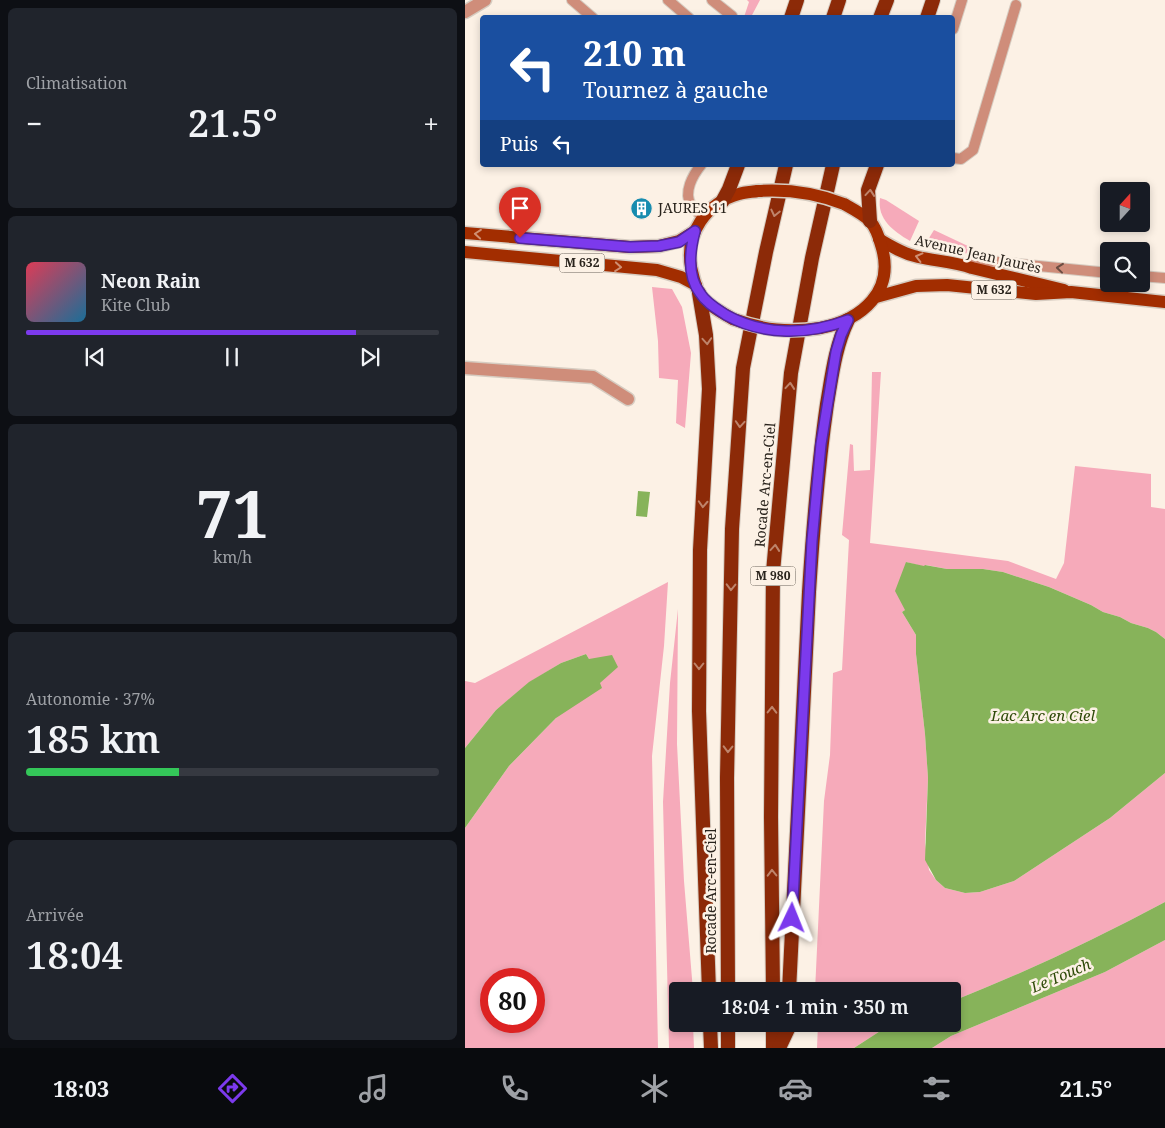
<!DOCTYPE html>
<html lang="fr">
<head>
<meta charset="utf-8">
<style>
	:root { --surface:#171b24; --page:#20242c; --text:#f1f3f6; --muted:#9ea1a6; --line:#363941; --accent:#7c3aed }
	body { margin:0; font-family:"Noto Serif",serif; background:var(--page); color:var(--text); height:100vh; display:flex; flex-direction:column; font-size:19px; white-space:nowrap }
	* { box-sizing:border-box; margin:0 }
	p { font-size:16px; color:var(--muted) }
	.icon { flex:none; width:28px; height:28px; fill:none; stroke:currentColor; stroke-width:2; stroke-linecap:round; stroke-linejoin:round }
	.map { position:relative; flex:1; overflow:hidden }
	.panel { display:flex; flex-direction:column; gap:8px; padding:8px; background:#0d0f14; width:465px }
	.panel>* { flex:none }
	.top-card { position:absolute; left:15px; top:15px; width:475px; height:152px; border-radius:5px; box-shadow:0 2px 8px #0003; background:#1a4fa0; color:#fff; overflow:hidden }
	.needle { width:32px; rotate:21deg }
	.tools { position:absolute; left:635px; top:182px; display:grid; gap:10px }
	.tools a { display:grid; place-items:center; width:50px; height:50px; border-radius:5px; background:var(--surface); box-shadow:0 2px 8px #0003; font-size:25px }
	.speed { position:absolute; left:15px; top:968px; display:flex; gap:10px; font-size:25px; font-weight:700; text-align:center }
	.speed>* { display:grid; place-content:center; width:65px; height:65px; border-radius:50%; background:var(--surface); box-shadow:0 2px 8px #0003; line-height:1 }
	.speed .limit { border:8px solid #d22; background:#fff; color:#111 }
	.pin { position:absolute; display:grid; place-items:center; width:42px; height:42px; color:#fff; margin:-51px -21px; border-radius:50% 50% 50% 0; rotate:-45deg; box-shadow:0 0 5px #0007 }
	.pin .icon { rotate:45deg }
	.me { position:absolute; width:55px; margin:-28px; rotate:2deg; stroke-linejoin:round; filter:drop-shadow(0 0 4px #0008) }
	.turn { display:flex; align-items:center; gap:18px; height:105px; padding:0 20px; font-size:22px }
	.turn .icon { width:65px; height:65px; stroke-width:2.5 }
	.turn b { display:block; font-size:35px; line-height:42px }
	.then { display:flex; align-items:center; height:48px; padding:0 20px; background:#0003; gap:10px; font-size:19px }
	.big { font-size:38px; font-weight:600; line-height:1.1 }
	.panel .card { flex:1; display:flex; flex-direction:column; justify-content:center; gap:8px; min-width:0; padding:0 18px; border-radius:8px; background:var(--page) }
	.panel .dial { align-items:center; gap:0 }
	.dial b { font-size:65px; line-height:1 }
	.song { display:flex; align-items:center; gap:15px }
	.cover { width:60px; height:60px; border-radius:8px; background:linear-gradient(135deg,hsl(350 70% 55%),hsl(200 70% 35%)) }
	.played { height:5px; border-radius:2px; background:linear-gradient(90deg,var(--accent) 80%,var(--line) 80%) }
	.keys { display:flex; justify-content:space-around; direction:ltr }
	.heat { display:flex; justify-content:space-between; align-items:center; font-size:28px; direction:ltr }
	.charge { height:8px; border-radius:4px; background:linear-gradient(90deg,#34c759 37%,var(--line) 0) }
	.trip { position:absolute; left:204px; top:982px; width:292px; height:50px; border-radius:5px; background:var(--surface); box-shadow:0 2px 8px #0003; font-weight:600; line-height:50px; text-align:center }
	.menu { display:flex; height:80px; justify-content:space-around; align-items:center; background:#090b0e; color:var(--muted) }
	.menu .icon { width:35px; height:35px }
	.menu .selected { color:var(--accent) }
	.menu b { font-size:22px; color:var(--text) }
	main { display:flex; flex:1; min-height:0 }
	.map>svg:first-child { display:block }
</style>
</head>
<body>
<main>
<section class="panel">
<div class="card"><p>Climatisation</p>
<div class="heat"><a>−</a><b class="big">21.5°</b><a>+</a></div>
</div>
<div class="card">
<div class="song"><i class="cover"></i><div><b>Neon Rain</b><p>Kite Club</p></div></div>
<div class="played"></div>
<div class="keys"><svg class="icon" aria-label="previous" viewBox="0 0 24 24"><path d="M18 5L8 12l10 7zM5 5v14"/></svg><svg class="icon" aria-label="pause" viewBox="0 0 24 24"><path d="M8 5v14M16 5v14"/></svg><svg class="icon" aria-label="next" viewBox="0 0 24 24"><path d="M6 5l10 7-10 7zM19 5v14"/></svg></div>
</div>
<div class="card dial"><b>71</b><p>km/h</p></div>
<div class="card"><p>Autonomie · 37%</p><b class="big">185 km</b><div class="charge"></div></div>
<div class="card"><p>Arrivée</p><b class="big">18:04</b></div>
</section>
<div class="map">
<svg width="700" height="1048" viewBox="0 0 700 1048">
	<rect width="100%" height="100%" fill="#fcf1e5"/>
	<g fill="#f6aaba" fill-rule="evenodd">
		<polygon points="282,0 295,0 286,17 279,17 284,2"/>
		<path d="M415 198 421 200 454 221 445 241C428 231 412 219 415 198Z"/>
		<polygon points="469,230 505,247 524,254 523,256 482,251 459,246"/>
		<polygon points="187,287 207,289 217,307 226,353 220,428 211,423 213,380 194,378 193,341"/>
		<path d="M407 372H416L405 543 543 561 591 579 599 563 610 466 686 474V507L700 509V639L691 632 683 628 666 623 655 617 638 612 626 605 584 587 538 572 518 569H482L461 565 460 567 441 562 440 610 437 612 451 635V654L460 734 463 778 460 843 464 870 471 880 480 888 500 893 515 892 549 881 645 818 700 773V902C631 939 561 972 488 1001V991H350L359 801 365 755 368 673 377 670 384 540 377 535 385 444 388 445 389 471 405 470Z"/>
		<path d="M203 582 199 646 187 756 193 1048H0V828L44 766 91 718 124 659 121 654 96 663 65 682 31 710 0 748V681L10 683ZM26 979H69V1021H26Z"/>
		<polygon points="213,609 212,744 219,881 228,991 212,991 212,1024 228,1024 229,1048 204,1048 198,802 205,683"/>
		<polygon points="700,940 700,1048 467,1048 486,1036 640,972"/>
		<polygon points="353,1024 426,1024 389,1048 352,1048"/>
	</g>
	<g fill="#87b35a">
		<polygon points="173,491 185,492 182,517 171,516"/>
		<polygon points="441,562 459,566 460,565 482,569 518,569 538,572 584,587 626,605 638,612 655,617 666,623 683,628 691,632 700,639 700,773 645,818 549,881 515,892 500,893 480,888 471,880 460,860 463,778 460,734 451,654 451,635 437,612 440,610 430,591"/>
		<polygon points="121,654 124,659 147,655 153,667 135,683 137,688 91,718 44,766 0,828 0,748 31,710 64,682 96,663"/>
		<path d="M700 902V940L640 972 486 1036 467 1048H389L426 1024H488V1001C561 972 631 939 700 902Z"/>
	</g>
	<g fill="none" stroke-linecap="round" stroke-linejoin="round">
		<defs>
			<g id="service">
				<polyline points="107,0 128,18"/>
				<polyline points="203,0 224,18"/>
				<polyline points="247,0 267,16 266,18"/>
				<polyline points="488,29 497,0"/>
				<polyline points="488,158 496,159 508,150 551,5"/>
				<path d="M236 165C228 175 218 192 226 205 229 210 234 213 237 217"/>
				<polyline points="497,264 514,260 644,273"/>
				<polyline points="676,276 700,278"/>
			</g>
			<polyline id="minor" points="0,368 128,377 163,399"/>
			<polyline id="tertiary" points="0,12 20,0"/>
			<g id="primary">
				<polyline points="0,233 165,247 194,246 214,241 230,231"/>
				<path d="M414 239C427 247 439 254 453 257 471 261 490 262 507 268L599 290"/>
				<polyline points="0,252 192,270 216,277 231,285"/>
				<polyline points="411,297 451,286 482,285 571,294 606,292 700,302"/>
				<path d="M268 319C256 312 242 305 234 293 230 286 228 275 226 267 220 234 241 203 274 194 280 192 287 192 293 191"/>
				<path d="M355 328C397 320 431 291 416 245 414 237 411 228 405 221 398 214 388 209 379 204"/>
			</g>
			<g id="trunk">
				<polyline points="326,18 332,0"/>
				<polyline points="368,18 374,0"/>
				<polyline points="415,18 422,0"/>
				<polyline points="462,18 468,0"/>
				<polyline points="257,202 264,189 273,165"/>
				<polyline points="405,221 403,190 412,165"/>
				<polyline points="234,293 241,335 244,389 235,550 234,711 244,991"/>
				<polyline points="263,991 262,778 267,529 278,368 301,252 321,165"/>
				<polyline points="308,991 306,817 308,572 326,373 347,258 368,165"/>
				<path d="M324 991C330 858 337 725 344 592 348 529 353 466 362 404 367 375 370 347 383 320"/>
				<polyline points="245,1024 246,1048"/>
				<polyline points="263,1024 263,1048"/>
				<polyline points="308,1048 308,1024"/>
				<polyline points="314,1048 323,1029 323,1024"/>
			</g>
		</defs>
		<use href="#service" stroke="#d6ccc1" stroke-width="12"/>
		<use href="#minor" stroke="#d6ccc1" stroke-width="15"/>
		<use href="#tertiary" stroke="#d6ccc1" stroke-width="15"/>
		<use href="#primary" stroke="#d6ccc1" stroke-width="15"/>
		<use href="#trunk" stroke="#d6ccc1" stroke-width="16"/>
		<use href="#service" stroke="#cf8d7a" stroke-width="10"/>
		<use href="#minor" stroke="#cf8d7a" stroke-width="12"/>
		<use href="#tertiary" stroke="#cf8d7a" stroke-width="12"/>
		<use href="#primary" stroke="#a22d00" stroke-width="12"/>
		<use href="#trunk" stroke="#8c2a08" stroke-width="14"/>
		<defs>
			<g id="primary-bridge">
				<path d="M293 191C323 189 351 193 379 204"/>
				<path d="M268 319C299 330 323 333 355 328"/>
			</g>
		</defs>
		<use href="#primary-bridge" stroke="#d6ccc1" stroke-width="15" stroke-linecap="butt"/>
		<use href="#primary-bridge" stroke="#a22d00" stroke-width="12"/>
	</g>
	<defs><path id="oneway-chevron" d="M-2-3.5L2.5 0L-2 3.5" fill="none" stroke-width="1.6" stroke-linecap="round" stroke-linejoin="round" transform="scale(1.25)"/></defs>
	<g stroke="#be846b">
		<use href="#oneway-chevron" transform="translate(405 193) rotate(-85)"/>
		<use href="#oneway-chevron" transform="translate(310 213) rotate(103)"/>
		<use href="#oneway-chevron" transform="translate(242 341) rotate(86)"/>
		<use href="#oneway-chevron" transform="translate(325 386) rotate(-85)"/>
		<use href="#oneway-chevron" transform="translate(275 424) rotate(94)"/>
		<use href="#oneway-chevron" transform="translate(238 504) rotate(93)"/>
		<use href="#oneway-chevron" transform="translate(310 548) rotate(-85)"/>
		<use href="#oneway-chevron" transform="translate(266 587) rotate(91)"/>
		<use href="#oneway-chevron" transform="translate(234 666) rotate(90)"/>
		<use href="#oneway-chevron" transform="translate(307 710) rotate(-89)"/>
		<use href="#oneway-chevron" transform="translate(263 749) rotate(91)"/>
		<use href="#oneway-chevron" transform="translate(307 873) rotate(-91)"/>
	</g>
	<g stroke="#cf8f72">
		<use href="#oneway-chevron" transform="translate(13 234) rotate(-175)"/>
		<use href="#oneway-chevron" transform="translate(454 257) rotate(-166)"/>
		<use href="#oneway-chevron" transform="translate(153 267) rotate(5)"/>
	</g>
	<use stroke="#6b4d42" href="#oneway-chevron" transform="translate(595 268) rotate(-174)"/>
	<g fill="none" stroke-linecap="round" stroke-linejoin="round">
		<defs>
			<path id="route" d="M55 238 165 247 194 246 214 242 230 231C225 250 222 276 235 293 241 303 252 309 261 315 299 336 343 335 383 320L376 335 371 352 356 444 347 541 327 918"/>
		</defs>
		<use href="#route" stroke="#51269a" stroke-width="12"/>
		<use href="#route" stroke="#7c3aed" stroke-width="9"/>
	</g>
	<defs>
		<symbol id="building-disc" viewBox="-11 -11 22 22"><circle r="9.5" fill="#178caf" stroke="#fcf1e5"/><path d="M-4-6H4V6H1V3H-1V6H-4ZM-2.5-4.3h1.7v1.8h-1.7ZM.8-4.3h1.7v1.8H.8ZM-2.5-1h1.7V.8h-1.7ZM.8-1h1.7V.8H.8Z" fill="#fff"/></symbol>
	</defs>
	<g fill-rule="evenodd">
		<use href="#building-disc" x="164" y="196" width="25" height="25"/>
	</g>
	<g text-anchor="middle" stroke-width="5" stroke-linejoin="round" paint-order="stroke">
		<g fill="#fcf1e5" stroke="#686158" stroke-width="1">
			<rect x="94.5" y="253.5" width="45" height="19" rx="4"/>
			<rect x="506.5" y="280.5" width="45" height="19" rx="4"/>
			<rect x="285.5" y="566.5" width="45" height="19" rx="4"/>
		</g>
		<g font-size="12" font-weight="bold" fill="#29231c">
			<text x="117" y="267">M 632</text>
			<text x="529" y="294">M 632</text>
			<text x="308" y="580">M 980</text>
		</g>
		<g font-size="14" fill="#29231c" stroke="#fcf1e5" text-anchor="start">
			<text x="193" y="213">JAURES 11</text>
		</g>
		<g font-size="14" fill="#29231c" stroke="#fcf1e5">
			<text transform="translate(513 254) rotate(13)" y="5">Avenue Jean Jaurès</text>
			<text transform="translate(300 485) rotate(-85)" y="5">Rocade Arc-en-Ciel</text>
			<text transform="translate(246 891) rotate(-90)" y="5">Rocade Arc-en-Ciel</text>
		</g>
		<g font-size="15" font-style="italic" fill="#2e4a08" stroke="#fcf1e5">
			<text x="578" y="721">Lac Arc en Ciel</text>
			<text transform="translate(596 976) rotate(-23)" y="5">Le Touch</text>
		</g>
	</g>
</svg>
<div class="tools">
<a><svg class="needle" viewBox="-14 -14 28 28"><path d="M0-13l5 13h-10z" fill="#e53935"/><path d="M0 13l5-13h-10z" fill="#9ea1a6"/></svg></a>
<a><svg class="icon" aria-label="search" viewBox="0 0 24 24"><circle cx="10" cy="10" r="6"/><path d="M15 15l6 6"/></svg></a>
</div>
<div class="speed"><div class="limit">80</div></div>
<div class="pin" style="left:55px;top:238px;background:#d93025"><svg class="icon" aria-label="arrive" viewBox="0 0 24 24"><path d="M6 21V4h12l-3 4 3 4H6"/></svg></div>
<svg class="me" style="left:327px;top:918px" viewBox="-20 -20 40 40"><path d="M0-17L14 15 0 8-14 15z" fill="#7c3aed" stroke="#fff" stroke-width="4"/></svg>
<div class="trip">18:04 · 1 min · 350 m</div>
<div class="top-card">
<div class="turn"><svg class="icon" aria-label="left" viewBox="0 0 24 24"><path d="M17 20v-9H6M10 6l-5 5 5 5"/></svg><div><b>210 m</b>Tournez à gauche</div></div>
<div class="then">Puis<svg class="icon" aria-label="left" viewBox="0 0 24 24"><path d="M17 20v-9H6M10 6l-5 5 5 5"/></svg></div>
</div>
</div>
</main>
<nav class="menu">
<b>18:03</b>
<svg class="icon selected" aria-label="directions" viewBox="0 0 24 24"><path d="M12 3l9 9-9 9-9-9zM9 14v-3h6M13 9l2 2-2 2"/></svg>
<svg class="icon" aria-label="music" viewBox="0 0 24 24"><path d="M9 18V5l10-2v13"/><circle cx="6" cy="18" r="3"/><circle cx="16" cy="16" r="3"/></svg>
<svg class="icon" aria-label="phone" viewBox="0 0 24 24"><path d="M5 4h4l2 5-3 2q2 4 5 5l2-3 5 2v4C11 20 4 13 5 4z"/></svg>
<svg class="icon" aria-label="climate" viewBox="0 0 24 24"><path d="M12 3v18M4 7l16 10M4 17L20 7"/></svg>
<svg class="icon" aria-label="car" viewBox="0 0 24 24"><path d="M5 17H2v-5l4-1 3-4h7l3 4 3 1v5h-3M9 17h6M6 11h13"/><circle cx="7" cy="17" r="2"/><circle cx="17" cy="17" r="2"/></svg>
<svg class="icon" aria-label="filters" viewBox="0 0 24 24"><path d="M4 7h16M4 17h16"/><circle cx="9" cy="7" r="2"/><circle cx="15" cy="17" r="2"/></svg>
<b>21.5°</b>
</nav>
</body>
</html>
